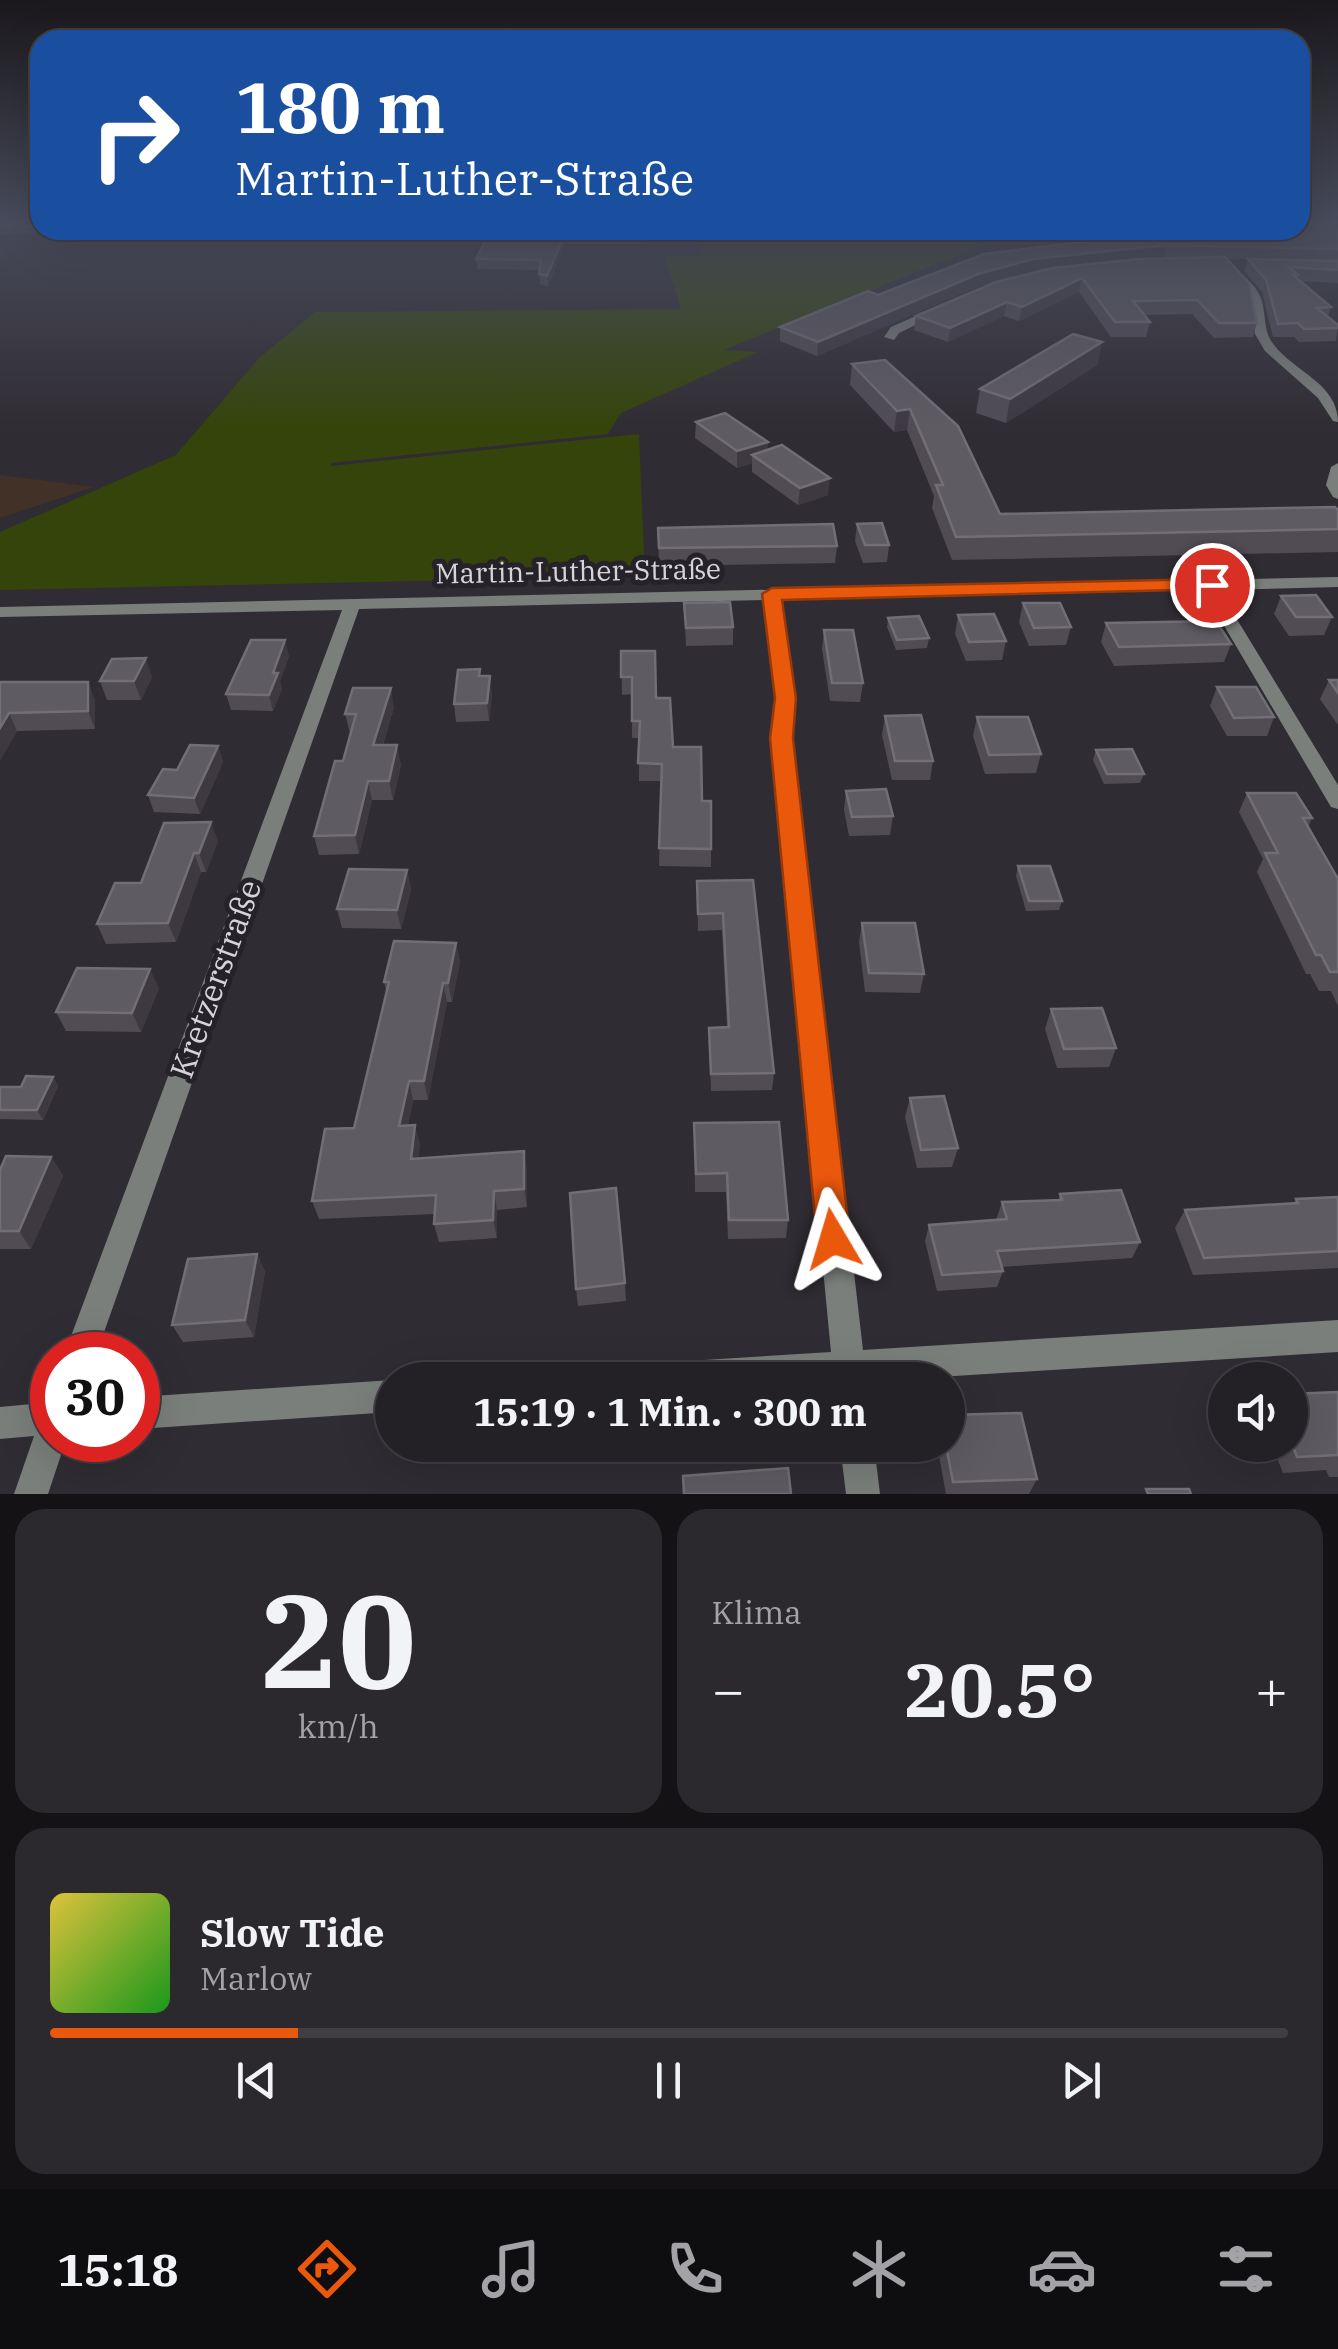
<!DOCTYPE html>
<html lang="de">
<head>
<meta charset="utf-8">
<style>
	:root { --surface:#242126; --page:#2c292e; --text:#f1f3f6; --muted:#a3a3a7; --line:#413e43; --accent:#ea580c }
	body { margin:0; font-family:"IBM Plex Serif",serif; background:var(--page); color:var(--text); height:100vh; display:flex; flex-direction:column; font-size:38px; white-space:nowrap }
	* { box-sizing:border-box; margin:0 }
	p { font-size:32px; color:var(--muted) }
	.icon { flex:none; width:55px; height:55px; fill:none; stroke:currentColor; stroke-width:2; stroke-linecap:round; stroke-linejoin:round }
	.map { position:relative; height:1494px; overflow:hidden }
	.sheet { display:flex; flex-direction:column; gap:15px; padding:15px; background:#141215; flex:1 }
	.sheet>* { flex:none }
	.guide { position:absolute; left:30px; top:30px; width:1280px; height:210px; border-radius:30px; box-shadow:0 10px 40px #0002,0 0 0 2px var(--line); background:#1a4fa0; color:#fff; overflow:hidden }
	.fabs { position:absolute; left:1208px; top:1362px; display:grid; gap:20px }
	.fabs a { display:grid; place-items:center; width:100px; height:100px; border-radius:50%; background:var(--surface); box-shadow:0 10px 40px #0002,0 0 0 2px var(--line); font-size:50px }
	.speed { position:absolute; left:30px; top:1332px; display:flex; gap:20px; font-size:50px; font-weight:700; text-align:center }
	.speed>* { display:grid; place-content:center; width:130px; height:130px; border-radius:50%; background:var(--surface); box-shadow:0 10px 40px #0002,0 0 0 2px var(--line); line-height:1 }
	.speed .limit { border:15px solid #d22; background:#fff; color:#111 }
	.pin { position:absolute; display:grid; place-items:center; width:85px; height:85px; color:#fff; margin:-42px; border:5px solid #fff; border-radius:50%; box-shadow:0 2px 10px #0007 }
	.me { position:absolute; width:110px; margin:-55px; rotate:353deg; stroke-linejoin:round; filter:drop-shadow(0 0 8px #0008) }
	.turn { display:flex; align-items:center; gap:35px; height:210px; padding:0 40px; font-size:45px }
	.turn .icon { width:130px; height:130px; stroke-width:2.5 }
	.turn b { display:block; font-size:70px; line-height:85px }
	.big { font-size:75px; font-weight:700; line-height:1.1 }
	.sheet .tile { flex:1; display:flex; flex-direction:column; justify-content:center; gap:15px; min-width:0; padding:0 35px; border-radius:30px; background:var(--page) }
	.sheet .dial { align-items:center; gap:0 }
	.dial b { font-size:130px; line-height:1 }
	.song { display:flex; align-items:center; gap:30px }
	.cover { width:120px; height:120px; border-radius:15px; background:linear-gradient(135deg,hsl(50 70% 55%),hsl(120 70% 35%)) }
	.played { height:10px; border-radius:5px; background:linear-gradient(90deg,var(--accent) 20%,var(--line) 20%) }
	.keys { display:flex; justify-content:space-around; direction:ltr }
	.heat { display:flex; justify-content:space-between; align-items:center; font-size:55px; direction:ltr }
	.sheet .tiles { flex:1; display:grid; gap:15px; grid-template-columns:1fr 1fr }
	.tile:last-child { grid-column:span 2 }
	.trip { position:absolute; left:375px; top:1362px; width:590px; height:100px; border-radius:50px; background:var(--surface); box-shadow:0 10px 40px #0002,0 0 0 2px var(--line); font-weight:700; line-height:100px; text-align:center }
	.tab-bar { display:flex; height:160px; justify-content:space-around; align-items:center; background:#0e0d0f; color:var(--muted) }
	.tab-bar .icon { width:70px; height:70px }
	.tab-bar .selected { color:var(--accent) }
	.tab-bar b { font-size:45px; color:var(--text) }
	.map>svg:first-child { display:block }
</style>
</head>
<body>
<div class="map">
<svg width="1338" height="1494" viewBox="0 0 1338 1494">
	<rect width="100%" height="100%" fill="#302c33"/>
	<polygon fill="#423127" points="0,475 94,487 0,518"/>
	<polygon fill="#35440b" points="695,231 987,243 724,350 758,352 621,413 608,434 331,463 331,466 639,434 645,576 0,590 0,532 176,455 259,358 315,312 681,309 665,256 704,256"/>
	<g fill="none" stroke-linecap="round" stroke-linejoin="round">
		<g fill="#7b7f7c" fill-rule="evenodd">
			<path d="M1228 269H1236C1243 276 1253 283 1258 292 1268 308 1261 330 1274 345 1295 372 1338 384 1338 422L1333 421 1318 398 1265 351 1255 334 1248 295 1228 273Z"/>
			<polygon points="934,308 944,311 899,333 894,340 884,337 891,327"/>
			<polygon points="1338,463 1338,499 1333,497 1326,485 1331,467"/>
			<polygon points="1338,577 1338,587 1219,590 1338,785 1338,809 1331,807 1203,590 781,600 795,698 792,738 863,1350 1338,1320 1338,1352 891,1380 624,1380 629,1369 640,1364 831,1352 772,738 775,698 764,600 359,609 96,1355 64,1355 342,610 0,617 0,607"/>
			<polygon points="392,1380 392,1412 138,1429 138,1397"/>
			<polygon points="52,1402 52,1440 66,1440 48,1494 14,1494 34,1436 0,1439 0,1407"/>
			<polygon points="840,1445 874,1445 880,1494 846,1494"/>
		</g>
	</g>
	<g fill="#514c54">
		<polygon points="0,221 40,221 40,230 413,230 0,234"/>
		<polygon points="1338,221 1338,283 1299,281 1331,307 1328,316 1338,325 1336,341 1299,342 1294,337 1273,337 1262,292 1244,271 1248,259 1227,259 1257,323 1253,337 1214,338 1192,314 1144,315 1150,322 1146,337 1111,337 1079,292 1019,321 1004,316 948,342 914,330 916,316 1045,270 1032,271 976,287 817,356 780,341 780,327 878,295 1128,237 1127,230 1300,230"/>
		<polygon points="491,230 693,230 693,239 646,241 646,244 565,244 548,287 540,284 539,270 478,269 476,259"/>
		<polygon points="1102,342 1097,365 1006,423 976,413 980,389"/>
		<polygon points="885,360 1000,514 1338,510 1338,552 952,560 932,508 934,496 907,430 894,432 850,385 852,364"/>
		<polygon points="696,422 767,450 828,495 798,505 752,472 752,463 737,468 695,438"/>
		<polygon points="857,524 889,545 887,562 863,563 855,541"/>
		<polygon points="658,528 837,546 835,563 659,566"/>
		<polygon points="1281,596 1332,617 1324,635 1289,636 1274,614"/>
		<polygon points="684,603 733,627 733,645 686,646"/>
		<polygon points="1023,603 1071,627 1066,645 1029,646 1019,622"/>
		<polygon points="958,615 1006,641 1002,660 966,661 955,634"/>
		<polygon points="888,618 929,638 927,648 896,650 887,627"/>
		<polygon points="1106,623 1231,644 1224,662 1114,666 1101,642"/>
		<polygon points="824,630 863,683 860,702 830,701 822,649"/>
		<polygon points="621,651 656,698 673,747 702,801 711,849 711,867 659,866 661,781 639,781 639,738 632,738 632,694 622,695"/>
		<polygon points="289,656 280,681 282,689 273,711 231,710 226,694"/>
		<polygon points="481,676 492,694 489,721 456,722 454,704"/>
		<polygon points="152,677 141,700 107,700 100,681"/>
		<polygon points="1329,680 1338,680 1338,725 1320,699"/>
		<polygon points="0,682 95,700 95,729 17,731 0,760"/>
		<polygon points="1217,687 1274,717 1267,736 1227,736 1210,706"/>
		<polygon points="394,707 383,745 401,764 393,800 372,800 359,854 319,855 314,836 343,761 351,733 350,733 345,714"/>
		<polygon points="885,716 933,761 930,780 892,780 882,735"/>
		<polygon points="977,717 1041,754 1036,773 985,774 973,736"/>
		<polygon points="218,746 223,762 200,814 154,812 148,795 177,770"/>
		<polygon points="1096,750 1144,774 1140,783 1104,784 1093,760"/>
		<polygon points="846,791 893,816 890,835 849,836 844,810"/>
		<polygon points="1247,793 1312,818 1308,827 1338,879 1338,1006 1331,991 1319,991 1310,974 1306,974 1257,872 1263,859 1239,812"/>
		<polygon points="218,841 206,872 201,872 176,942 106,944 97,924 141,883"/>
		<polygon points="1018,866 1062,901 1059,910 1026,911 1016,876"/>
		<polygon points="407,870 411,889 401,929 342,928 337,909"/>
		<polygon points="753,880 774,1073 772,1090 711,1091 709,1028 727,1027 722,930 698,931 697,881"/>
		<polygon points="862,923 924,974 920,993 865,992 859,942"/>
		<polygon points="456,943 460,962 452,1002 447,1002 428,1100 413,1100 408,1125 420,1144 418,1159 527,1170 527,1207 497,1210 497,1238 439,1242 434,1224 435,1214 319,1219 312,1201 354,1128 387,994 384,982"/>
		<polygon points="159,988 141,1032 66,1031 56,1012"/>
		<polygon points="1051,1009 1116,1048 1109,1067 1057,1068 1045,1029"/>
		<polygon points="53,1077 58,1086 43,1120 0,1119 0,1087 21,1087"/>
		<polygon points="910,1098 958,1148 952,1167 917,1168 905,1117"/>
		<polygon points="694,1123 788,1220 786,1238 728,1239 726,1192 695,1192"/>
		<polygon points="51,1157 63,1176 31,1249 0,1249 0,1170"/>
		<polygon points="1060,1194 1140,1242 1132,1258 1001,1267 1003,1271 997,1287 937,1291 925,1241 929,1225 996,1220 1002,1202 1058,1200"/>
		<polygon points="1338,1197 1338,1268 1193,1275 1175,1228 1185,1210 1293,1204 1296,1199"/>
		<polygon points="257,1254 265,1272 254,1337 183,1342 172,1325"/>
		<polygon points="625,1283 626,1301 578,1306 576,1289"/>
		<polygon points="1338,1392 1338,1477 1329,1477 1326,1470 1283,1473 1272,1445 1290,1445 1290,1394"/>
		<polygon points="937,1445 948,1445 1037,1479 1029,1494 946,1494"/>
	</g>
	<g fill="#3e3941">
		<polygon points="565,234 565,244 548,287 547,276"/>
		<polygon points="1167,245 1164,257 1032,271 976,287 817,356 818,342 978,274 1034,259"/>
		<polygon points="1082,278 1079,292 1019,321 1022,307"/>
		<polygon points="1007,302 1004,316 948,342 950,328"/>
		<polygon points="1102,342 1097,365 1006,423 1010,399"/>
		<polygon points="910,409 907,430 894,432 897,411"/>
		<polygon points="768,442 767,458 752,455 752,463 737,468 737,451"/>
		<polygon points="830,478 828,495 798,505 800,488"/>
		<polygon points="285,640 289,656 280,681 282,689 273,711 269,695 273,673"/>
		<polygon points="146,658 152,677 141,700 134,681"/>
		<polygon points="490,676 492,694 489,721 487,703"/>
		<polygon points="88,682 95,700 95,729 88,711"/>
		<polygon points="391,688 394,707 377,764 373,745"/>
		<polygon points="9,713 17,731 0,760 0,728"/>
		<polygon points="397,745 401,764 393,800 389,781"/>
		<polygon points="218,746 223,762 200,814 194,798"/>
		<polygon points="368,781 372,800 359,854 355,835"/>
		<polygon points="211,822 218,841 206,872 199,853"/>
		<polygon points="194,853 201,872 176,942 168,923"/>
		<polygon points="407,870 411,889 401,929 397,910"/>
		<polygon points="456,943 460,962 452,1002 448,983"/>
		<polygon points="150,969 159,988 141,1032 132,1013"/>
		<polygon points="443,983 447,1002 428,1100 424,1081"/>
		<polygon points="53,1077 58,1086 43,1120 37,1110"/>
		<polygon points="409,1081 413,1100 404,1145 399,1126"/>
		<polygon points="415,1125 420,1144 416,1178 411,1159"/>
		<polygon points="524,1151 527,1170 527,1207 524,1189"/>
		<polygon points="51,1157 63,1176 31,1249 19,1231"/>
		<polygon points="494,1191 497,1210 497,1238 493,1220"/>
		<polygon points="257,1254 265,1272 254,1337 245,1320"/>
	</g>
	<g fill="#5f5b62" stroke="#726e75" stroke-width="2.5">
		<polygon points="0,221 40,221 40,226 0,227"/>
		<polygon points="1300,221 1338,221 1338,249 1167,245 1034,259 978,274 818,342 780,327 868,291 878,295 984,254 1131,236 1131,230 1300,230"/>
		<polygon points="491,230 681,230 646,231 646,235 565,234 547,276 539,274 541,260 476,259"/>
		<polygon points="1225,257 1249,283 1257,323 1219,323 1197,300 1133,301 1150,322 1115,322 1082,278 1022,307 1007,302 950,328 916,316 996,282 1052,268 1139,259"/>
		<polygon points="1248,259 1338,261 1338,270 1289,267 1298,275 1293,275 1331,307 1317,308 1338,325 1338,328 1304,329 1298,323 1278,324 1266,280"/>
		<polygon points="1073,334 1102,342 1010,399 980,389"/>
		<polygon points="885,360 958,426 1000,514 1335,507 1338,510 1338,529 956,537 936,485 943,485 910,409 897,411 852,364"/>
		<polygon points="725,413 768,442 737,451 696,422"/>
		<polygon points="782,445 830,478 800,488 752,455"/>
		<polygon points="882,523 889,545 865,545 857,524"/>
		<polygon points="833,524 837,546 659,548 658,528"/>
		<polygon points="1316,595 1332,617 1296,617 1281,596"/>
		<polygon points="730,602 733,627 686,628 684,603"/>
		<polygon points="1023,603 1060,603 1071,627 1034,628"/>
		<polygon points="994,614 1006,641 969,642 958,615"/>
		<polygon points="919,616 929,638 897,640 888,618"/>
		<polygon points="1216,621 1231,644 1119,647 1106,623"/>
		<polygon points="824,630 853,630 863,683 832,683"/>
		<polygon points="251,640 285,640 273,673 278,673 269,695 226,694"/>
		<polygon points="621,651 655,651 656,698 670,698 673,747 701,747 702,801 711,801 711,849 659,848 662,764 638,763 640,721 632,721 632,677 621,677"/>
		<polygon points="146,658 134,681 100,681 112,659"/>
		<polygon points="480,669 479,676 490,676 487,703 454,704 458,670"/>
		<polygon points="1329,680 1338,680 1338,693"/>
		<polygon points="0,682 88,682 88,711 9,713 0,728"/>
		<polygon points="1217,687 1256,687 1274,717 1234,718"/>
		<polygon points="353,688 391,688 373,745 397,745 389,781 368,781 355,835 314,836 335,761 343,761 356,714 345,714"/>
		<polygon points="921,715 933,761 895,761 885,716"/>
		<polygon points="977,717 1028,717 1041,754 989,755"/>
		<polygon points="190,745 218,746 194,798 148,795 163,769 177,770"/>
		<polygon points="1132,749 1144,774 1107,774 1096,750"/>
		<polygon points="886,789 893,816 852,817 846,791"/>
		<polygon points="1247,793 1296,793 1312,818 1303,818 1338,879 1338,972 1330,972 1321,955 1316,955 1265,853 1278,853"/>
		<polygon points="211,822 199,853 194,853 168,923 97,924 115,883 141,883 164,823"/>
		<polygon points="1018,866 1050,866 1062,901 1029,901"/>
		<polygon points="349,869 407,870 397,910 337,909"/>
		<polygon points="753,880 774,1073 711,1074 709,1028 729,1027 723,913 698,914 697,881"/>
		<polygon points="862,923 915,923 924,974 869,973"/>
		<polygon points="394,941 456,943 448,983 443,983 424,1081 409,1081 399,1126 415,1125 411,1159 524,1151 524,1189 494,1191 493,1220 434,1224 436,1195 312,1201 325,1129 354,1128 389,982 384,982"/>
		<polygon points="77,968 150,969 132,1013 56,1012"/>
		<polygon points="1102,1008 1116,1048 1064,1049 1051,1009"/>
		<polygon points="26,1076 53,1077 37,1110 0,1110 0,1087 21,1087"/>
		<polygon points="944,1096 958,1148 921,1150 910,1098"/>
		<polygon points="779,1122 788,1220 729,1220 727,1173 696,1174 694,1123"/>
		<polygon points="6,1156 51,1157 19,1231 0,1231 0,1170"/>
		<polygon points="616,1188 625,1283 576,1289 570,1193"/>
		<polygon points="1121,1190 1140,1242 997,1251 1003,1271 942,1275 929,1225 1007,1219 1002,1202 1062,1200 1060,1194"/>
		<polygon points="1338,1197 1338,1251 1204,1258 1185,1210 1298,1203 1296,1199"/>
		<polygon points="257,1254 245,1320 172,1325 188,1259"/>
		<polygon points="1338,1392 1338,1455 1297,1457 1290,1439 1290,1394"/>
		<polygon points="1021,1413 1037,1479 953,1482 946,1445 948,1445 948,1415"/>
		<polygon points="788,1468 791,1494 684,1494 683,1476"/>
		<polygon points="1146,1489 1189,1489 1191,1494 1148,1494"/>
	</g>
	<linearGradient id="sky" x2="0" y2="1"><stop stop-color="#1a181c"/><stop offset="0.51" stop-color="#484b5b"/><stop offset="1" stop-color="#484b5b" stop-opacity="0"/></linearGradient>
	<rect width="1338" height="430" fill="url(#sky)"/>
	<polygon fill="#ea580c" stroke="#983908" stroke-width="2.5" points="1212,579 1218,581 1218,589 782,600 796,698 793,738 850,1239 845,1250 833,1255 821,1250 817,1239 770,738 775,698 762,594 772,588"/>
	<g text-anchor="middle" stroke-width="10" stroke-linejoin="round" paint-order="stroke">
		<g font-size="28" fill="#d7d4d9" stroke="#262229">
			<text transform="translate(578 571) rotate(-1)" y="10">Martin-Luther-Straße</text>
		</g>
		<g font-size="32" fill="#d7d4d9" stroke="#262229">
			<text transform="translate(216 979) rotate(-70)" y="11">Kretzerstraße</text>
		</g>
	</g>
</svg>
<div class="fabs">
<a><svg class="icon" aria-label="sound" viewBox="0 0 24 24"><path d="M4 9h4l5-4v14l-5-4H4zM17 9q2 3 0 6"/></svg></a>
</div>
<div class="speed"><div class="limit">30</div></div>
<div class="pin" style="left:1212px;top:585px;background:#d93025"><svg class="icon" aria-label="arrive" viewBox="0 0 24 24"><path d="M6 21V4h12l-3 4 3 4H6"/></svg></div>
<svg class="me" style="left:833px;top:1239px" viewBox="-20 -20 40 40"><path d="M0-17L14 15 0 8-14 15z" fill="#ea580c" stroke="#fff" stroke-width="4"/></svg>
<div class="trip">15:19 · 1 Min. · 300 m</div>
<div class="guide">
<div class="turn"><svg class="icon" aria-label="right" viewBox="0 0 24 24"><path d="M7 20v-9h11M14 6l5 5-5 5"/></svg><div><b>180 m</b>Martin-Luther-Straße</div></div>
</div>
</div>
<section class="sheet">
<div class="tiles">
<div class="tile dial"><b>20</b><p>km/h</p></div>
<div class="tile"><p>Klima</p>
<div class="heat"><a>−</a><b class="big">20.5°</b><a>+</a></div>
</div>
<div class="tile">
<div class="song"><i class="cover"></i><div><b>Slow Tide</b><p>Marlow</p></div></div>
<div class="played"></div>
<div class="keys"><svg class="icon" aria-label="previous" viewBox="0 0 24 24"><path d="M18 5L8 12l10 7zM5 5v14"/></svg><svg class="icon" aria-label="pause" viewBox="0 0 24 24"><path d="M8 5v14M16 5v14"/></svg><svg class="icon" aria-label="next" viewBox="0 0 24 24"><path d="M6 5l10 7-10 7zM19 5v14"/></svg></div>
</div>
</div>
</section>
<nav class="tab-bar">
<b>15:18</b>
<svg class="icon selected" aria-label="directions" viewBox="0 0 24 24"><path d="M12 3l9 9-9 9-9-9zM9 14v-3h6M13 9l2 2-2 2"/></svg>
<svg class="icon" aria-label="music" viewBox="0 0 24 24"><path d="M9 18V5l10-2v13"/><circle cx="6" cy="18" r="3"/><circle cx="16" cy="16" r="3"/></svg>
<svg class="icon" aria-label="phone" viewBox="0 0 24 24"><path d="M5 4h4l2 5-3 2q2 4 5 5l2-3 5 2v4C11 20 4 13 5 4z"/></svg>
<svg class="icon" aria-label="climate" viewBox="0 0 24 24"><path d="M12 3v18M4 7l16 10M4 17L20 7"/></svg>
<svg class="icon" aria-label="car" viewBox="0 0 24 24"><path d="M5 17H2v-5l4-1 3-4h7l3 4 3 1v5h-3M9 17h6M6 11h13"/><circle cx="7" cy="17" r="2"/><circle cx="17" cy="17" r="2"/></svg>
<svg class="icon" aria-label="filters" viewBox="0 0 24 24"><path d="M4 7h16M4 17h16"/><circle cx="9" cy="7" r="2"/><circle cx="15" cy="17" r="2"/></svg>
</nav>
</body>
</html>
